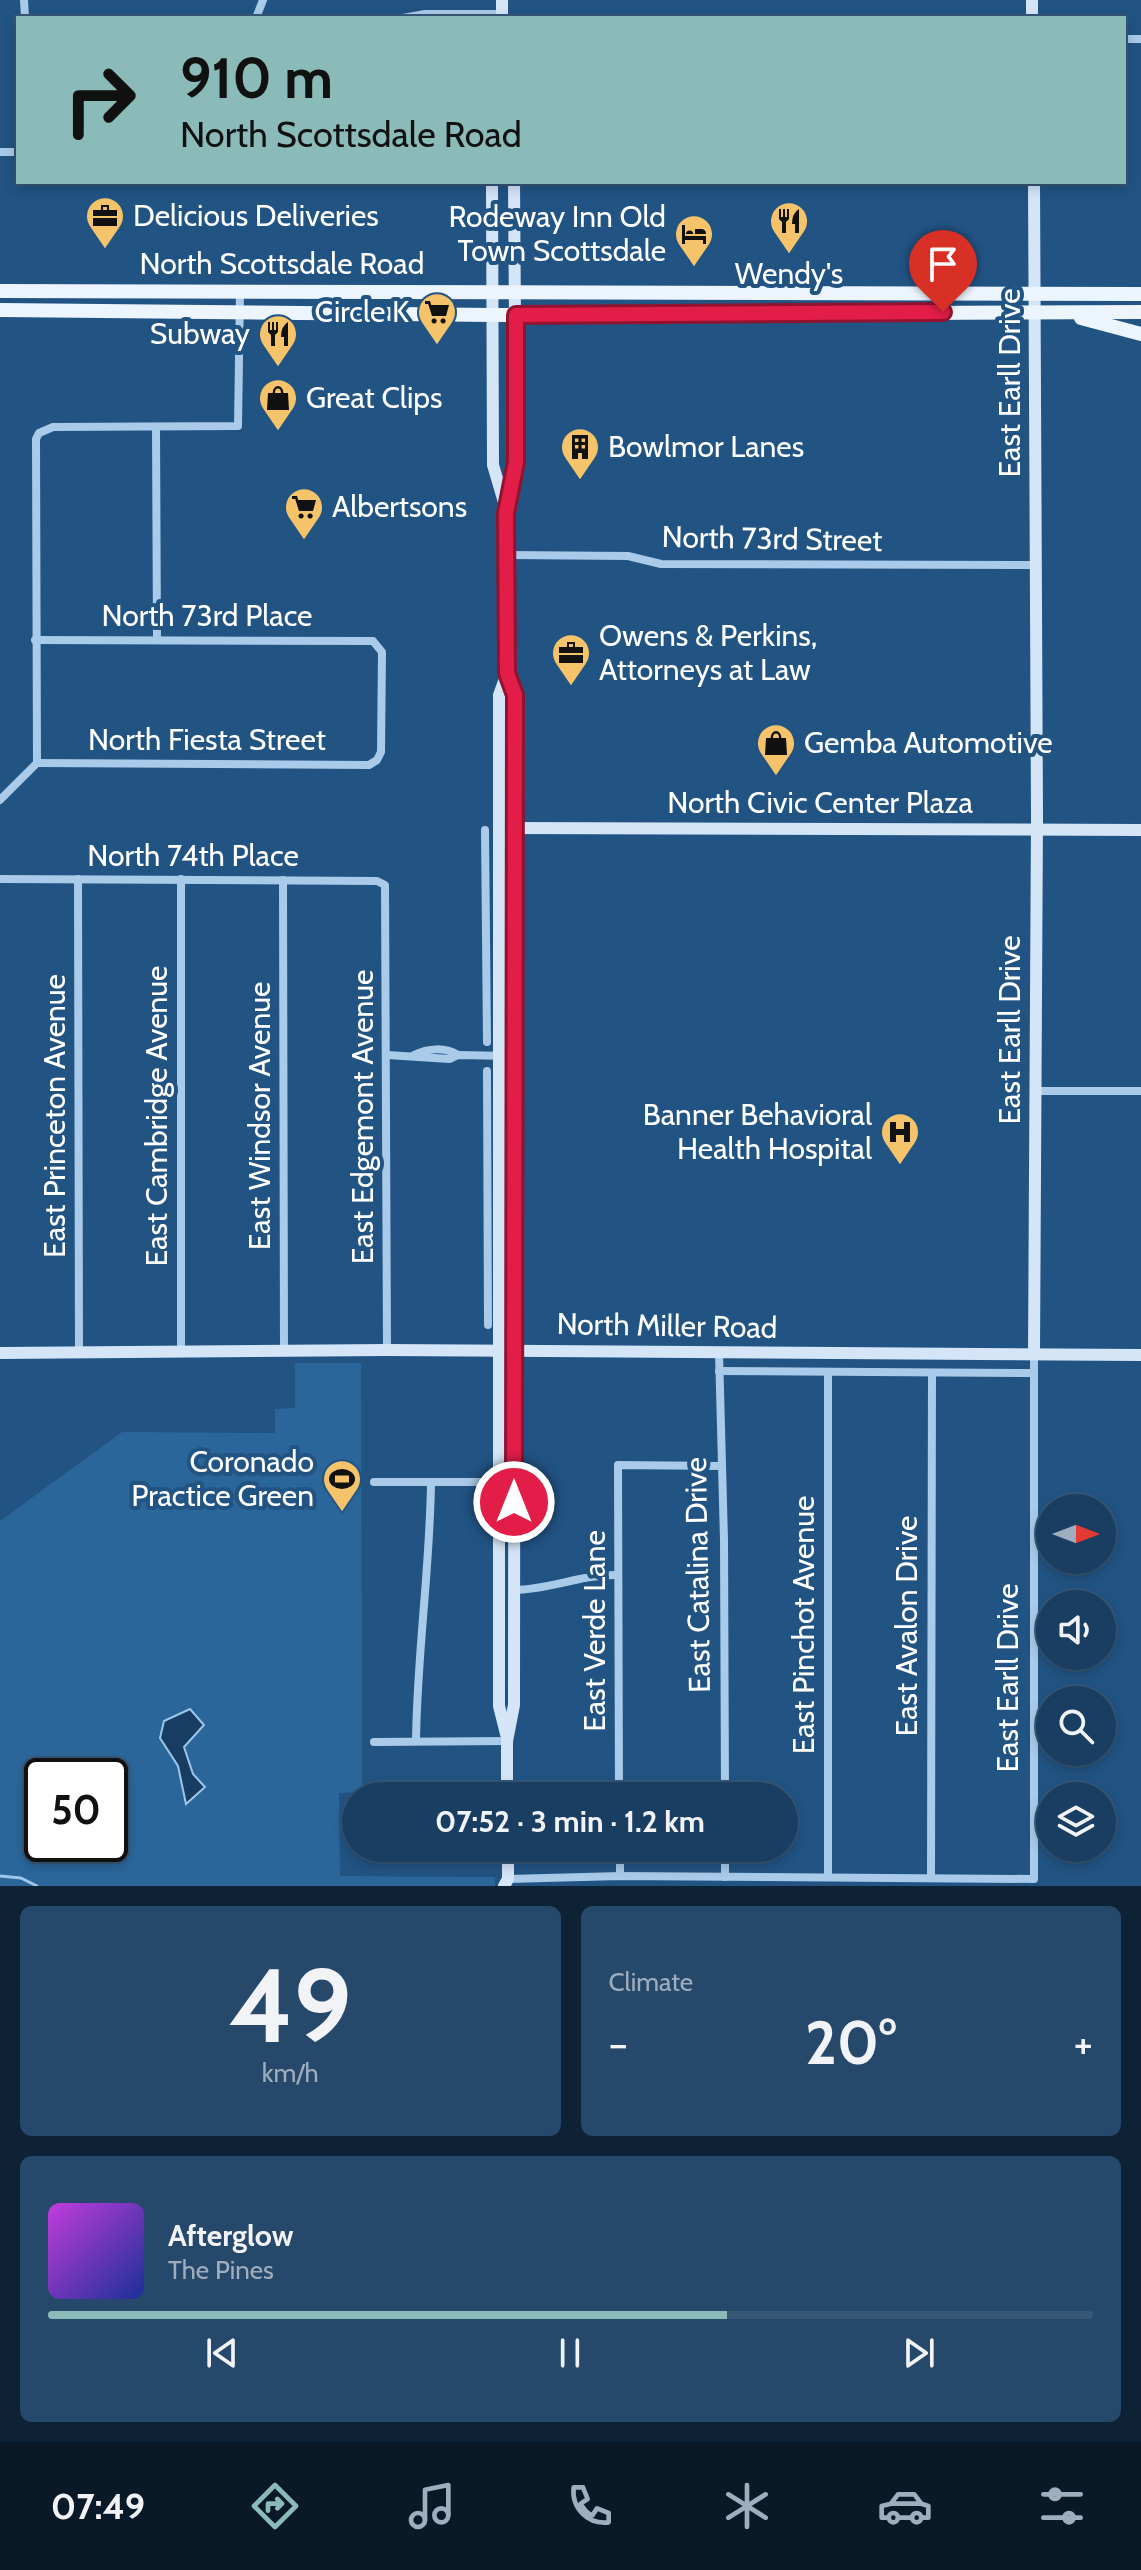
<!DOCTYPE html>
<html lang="en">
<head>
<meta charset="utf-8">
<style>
	:root { --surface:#193e62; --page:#26496b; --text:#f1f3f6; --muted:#9faebe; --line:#375777; --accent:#8bbbb9 }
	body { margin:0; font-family:Cabin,sans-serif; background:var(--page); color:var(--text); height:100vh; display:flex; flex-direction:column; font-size:30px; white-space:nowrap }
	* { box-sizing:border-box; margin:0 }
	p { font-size:26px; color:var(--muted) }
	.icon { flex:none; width:44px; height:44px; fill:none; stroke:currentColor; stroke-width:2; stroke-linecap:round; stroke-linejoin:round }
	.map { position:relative; height:1886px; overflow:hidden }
	.side { display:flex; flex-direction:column; gap:20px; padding:20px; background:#0e2236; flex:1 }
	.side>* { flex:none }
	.hud { position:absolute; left:16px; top:16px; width:1110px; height:168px; border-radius:0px; box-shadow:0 4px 12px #0003,0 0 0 2px var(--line); background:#8bbbb9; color:#111; overflow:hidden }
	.needle { width:52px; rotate:90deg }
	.controls { position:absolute; left:1036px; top:1494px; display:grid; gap:16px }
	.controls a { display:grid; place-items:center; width:80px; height:80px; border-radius:50%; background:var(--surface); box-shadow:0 4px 12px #0003,0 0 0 2px var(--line); font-size:40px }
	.speed { position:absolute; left:24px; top:1758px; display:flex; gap:16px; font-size:40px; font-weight:700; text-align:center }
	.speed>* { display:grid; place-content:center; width:104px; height:104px; border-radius:50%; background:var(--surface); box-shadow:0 4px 12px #0003,0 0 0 2px var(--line); line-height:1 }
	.speed .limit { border:4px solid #111; border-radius:12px; background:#fff; color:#111 }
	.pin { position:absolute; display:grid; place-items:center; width:68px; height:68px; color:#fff; margin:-82px -34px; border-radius:50% 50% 50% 0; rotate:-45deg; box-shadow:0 0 8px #0007 }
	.pin .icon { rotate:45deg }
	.me { position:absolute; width:88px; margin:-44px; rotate:0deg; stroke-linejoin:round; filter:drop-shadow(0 0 6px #0008) }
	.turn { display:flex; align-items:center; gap:28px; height:168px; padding:0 32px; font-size:36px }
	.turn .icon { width:104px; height:104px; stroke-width:2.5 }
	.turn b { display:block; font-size:56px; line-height:68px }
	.big { font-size:60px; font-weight:700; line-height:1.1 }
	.side .card { flex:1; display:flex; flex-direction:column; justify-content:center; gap:12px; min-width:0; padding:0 28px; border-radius:12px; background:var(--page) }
	.side .dial { align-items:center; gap:0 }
	.dial b { font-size:104px; line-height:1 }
	.song { display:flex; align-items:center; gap:24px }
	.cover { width:96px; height:96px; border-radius:12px; background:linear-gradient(135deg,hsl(290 70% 55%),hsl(230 70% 35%)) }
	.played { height:8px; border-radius:4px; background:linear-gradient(90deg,var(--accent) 65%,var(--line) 65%) }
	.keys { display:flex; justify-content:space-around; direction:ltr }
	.heat { display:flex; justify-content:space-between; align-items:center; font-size:44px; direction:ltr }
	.side .tiles { flex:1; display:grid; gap:20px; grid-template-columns:1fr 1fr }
	.card:last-child { grid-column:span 2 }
	.trip { position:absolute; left:342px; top:1782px; width:456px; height:80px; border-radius:40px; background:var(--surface); box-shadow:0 4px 12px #0003,0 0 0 2px var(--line); font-weight:700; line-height:80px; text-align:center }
	.tabs { display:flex; height:128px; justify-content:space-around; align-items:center; background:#0a1927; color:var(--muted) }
	.tabs .icon { width:56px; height:56px }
	.tabs .selected { color:var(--accent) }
	.tabs b { font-size:36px; color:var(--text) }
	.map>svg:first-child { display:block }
</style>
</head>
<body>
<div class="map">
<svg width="1141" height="1886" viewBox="0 0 1141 1886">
	<rect width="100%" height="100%" fill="#215383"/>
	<path fill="#2b669b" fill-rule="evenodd" d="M295 1363H361L362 1792 339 1793 340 1876 495 1877V1886H0V1521L122 1432 275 1433V1409L295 1408ZM42 1776H110V1844H42Z"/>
	<polygon fill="#173d63" stroke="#9dc6ea" stroke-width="2" points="190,1709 204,1725 184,1747 193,1774 205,1787 186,1804 178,1766 160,1738 164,1721"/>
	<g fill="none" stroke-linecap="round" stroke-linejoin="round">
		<polyline stroke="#9dc6ea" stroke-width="3" points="0,1876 21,1878 37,1886"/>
		<g stroke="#a9cae8" stroke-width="8">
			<polyline points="24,0 25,18"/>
			<polyline points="256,18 263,0"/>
			<polyline points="403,18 425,14 502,14"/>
			<polyline points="1124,39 1141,39"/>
			<polyline points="0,152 18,152"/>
			<polyline points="156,428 157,640"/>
			<polyline points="507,555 628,556 661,564 1037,565"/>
			<polyline points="35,640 373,641 382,652 381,752 377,760 369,765 37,763"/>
			<polyline points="0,800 37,763 36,439 39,433 53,427 238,426 240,291"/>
			<polyline points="485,830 487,1042"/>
			<polyline points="0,879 377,881 385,885 387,1350"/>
			<polyline points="78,879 79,1353"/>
			<polyline points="181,879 181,1353"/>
			<polyline points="283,880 284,1351"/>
			<polyline points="387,1055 450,1059 458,1055 514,1056"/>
			<path d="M414 1055C428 1048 445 1047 458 1055"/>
			<polyline points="487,1071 488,1325"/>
			<polyline points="1036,1091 1141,1091"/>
			<polyline points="719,1352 724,1540 725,1796"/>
			<polyline points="719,1371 1034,1373"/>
			<polyline points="828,1373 828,1877"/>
			<polyline points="374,1482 499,1482"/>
			<path d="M514 1590C550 1590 582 1574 618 1575"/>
			<path d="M416 1741C417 1654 430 1569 431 1482"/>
			<polyline points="374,1742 507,1741"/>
			<polyline points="619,1796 618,1465 721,1466"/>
			<polyline points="620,1848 620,1876"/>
			<polyline points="725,1848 725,1877"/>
			<polyline points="931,1878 932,1374"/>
			<polyline points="508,1879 620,1876 1034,1879 1034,1354"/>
		</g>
		<g stroke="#d4e5f7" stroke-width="12">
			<polyline points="502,0 502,18"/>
			<polyline points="1032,0 1032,18"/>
			<polyline points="492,182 493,465 506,509"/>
			<polyline points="1034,182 1037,817 1034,1354"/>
			<polyline points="507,828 1141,830"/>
			<polyline points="0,1353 387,1350 1141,1355"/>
			<polyline points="506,1734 499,1706 499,695 507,673"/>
			<polyline points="507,1796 507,1741 514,1705 515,695 507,673 506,513 516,462 514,182"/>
			<polyline points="504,1886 508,1879 508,1848"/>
		</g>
		<g stroke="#ecf4fe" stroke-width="14">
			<polyline points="0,291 1141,294"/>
			<polyline points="0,310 492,315 1141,312"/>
			<polyline points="1081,318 1141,334"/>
		</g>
	</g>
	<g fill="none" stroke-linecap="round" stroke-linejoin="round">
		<defs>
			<polyline id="route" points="514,1502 515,695 507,673 506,513 516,462 516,315 943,312"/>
		</defs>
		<use href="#route" stroke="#92132f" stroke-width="20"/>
		<use href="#route" stroke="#e11d48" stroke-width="14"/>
	</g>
	<defs>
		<symbol id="office-pin" viewBox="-11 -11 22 30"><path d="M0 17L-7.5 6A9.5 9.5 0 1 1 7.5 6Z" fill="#f5c36a" stroke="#215383"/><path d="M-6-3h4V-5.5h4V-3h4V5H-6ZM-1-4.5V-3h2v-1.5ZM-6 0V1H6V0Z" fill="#111"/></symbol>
		<symbol id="restaurant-pin" viewBox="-11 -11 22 30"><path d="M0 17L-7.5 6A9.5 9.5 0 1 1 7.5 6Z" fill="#f5c36a" stroke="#215383"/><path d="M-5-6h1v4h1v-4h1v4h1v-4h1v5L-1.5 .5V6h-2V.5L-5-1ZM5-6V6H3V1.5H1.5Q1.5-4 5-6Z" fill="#111"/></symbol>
		<symbol id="hotel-pin" viewBox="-11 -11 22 30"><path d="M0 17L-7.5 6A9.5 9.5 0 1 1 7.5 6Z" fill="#f5c36a" stroke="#215383"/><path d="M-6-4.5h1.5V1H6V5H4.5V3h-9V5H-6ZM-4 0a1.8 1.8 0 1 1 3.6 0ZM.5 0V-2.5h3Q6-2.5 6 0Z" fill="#111"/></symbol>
		<symbol id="supermarket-pin" viewBox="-11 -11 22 30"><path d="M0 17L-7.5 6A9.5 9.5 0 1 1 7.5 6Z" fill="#f5c36a" stroke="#215383"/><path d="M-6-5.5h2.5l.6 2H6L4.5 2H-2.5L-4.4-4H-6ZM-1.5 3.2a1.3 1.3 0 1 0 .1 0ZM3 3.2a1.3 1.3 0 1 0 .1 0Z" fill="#111"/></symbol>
		<symbol id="shop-pin" viewBox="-11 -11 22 30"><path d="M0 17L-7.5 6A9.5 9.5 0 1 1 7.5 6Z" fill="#f5c36a" stroke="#215383"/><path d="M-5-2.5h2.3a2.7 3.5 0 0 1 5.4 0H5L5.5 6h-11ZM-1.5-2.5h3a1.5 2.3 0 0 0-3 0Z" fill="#111"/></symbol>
		<symbol id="building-pin" viewBox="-11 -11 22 30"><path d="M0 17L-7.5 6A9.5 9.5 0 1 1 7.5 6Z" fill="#f5c36a" stroke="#215383"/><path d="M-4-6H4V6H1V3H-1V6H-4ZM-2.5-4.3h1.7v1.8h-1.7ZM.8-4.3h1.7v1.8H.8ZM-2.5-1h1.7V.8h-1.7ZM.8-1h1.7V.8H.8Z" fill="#111"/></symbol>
		<symbol id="hospital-pin" viewBox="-11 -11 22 30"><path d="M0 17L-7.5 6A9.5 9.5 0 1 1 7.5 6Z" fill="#f5c36a" stroke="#215383"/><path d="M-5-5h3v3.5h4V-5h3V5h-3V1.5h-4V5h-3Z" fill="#111"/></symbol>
		<symbol id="stadium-pin" viewBox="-11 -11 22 30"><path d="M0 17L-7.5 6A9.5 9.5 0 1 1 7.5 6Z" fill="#f5c36a" stroke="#215383"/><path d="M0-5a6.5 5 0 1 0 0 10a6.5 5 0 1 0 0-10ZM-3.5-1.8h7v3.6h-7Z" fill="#111"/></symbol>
	</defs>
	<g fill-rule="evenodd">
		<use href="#office-pin" x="83" y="194" width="44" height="60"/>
		<use href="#restaurant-pin" x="767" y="199" width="44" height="60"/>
		<use href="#hotel-pin" x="672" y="212" width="44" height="60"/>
		<use href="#supermarket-pin" x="415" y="290" width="44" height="60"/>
		<use href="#restaurant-pin" x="256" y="312" width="44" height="60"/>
		<use href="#shop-pin" x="256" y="376" width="44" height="60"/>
		<use href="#building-pin" x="558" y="425" width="44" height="60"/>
		<use href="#supermarket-pin" x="282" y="485" width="44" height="60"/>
		<use href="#office-pin" x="549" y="631" width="44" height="60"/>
		<use href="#shop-pin" x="754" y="721" width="44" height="60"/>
		<use href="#hospital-pin" x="878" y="1110" width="44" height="60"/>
		<use href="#stadium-pin" x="320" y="1457" width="44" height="60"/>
	</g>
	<g text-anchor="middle" stroke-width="8" stroke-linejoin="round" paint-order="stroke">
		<g font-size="30" fill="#fff" stroke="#215383" text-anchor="start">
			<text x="133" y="226">Delicious Deliveries</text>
			<text x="666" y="227" text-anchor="end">Rodeway Inn Old<tspan x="666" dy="34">Town Scottsdale</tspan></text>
			<text x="789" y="284" text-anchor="middle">Wendy's</text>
			<text x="409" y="322" text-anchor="end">Circle K</text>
			<text x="250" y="344" text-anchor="end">Subway</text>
			<text x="306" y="408">Great Clips</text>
			<text x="608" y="457">Bowlmor Lanes</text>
			<text x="332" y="517">Albertsons</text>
			<text x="599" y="646">Owens &amp; Perkins,<tspan x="599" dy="34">Attorneys at Law</tspan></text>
			<text x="804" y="753">Gemba Automotive</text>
			<text x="872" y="1125" text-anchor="end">Banner Behavioral<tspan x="872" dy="34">Health Hospital</tspan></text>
			<text x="314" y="1472" text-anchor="end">Coronado<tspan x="314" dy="34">Practice Green</tspan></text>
		</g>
		<g font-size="30" fill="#fff" stroke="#215383">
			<text x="282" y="274">North Scottsdale Road</text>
			<text transform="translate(1010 383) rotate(-90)" y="10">East Earll Drive</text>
			<text transform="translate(772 539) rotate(1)" y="10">North 73rd Street</text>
			<text x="207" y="626">North 73rd Place</text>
			<text x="207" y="750">North Fiesta Street</text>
			<text x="820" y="813">North Civic Center Plaza</text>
			<text x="193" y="866">North 74th Place</text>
			<text transform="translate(1010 1030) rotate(-90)" y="10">East Earll Drive</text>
			<text transform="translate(55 1116) rotate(-90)" y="10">East Princeton Avenue</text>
			<text transform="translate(157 1116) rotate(-90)" y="10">East Cambridge Avenue</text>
			<text transform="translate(260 1116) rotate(-90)" y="10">East Windsor Avenue</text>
			<text transform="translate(363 1117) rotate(-90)" y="10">East Edgemont Avenue</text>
			<text transform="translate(667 1326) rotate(1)" y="10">North Miller Road</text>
			<text transform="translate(698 1575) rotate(-91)" y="10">East Catalina Drive</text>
			<text transform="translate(804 1625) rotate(-90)" y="10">East Pinchot Avenue</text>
			<text transform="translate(907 1626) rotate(-90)" y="10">East Avalon Drive</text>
			<text transform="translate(595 1631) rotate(-90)" y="10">East Verde Lane</text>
			<text transform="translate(1008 1678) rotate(-90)" y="10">East Earll Drive</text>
		</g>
	</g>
</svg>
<div class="controls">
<a><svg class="needle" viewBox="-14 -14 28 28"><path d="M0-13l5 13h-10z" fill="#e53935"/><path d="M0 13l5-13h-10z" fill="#9faebe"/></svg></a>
<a><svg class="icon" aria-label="sound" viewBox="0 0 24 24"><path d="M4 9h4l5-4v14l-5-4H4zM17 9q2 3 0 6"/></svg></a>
<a><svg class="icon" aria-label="search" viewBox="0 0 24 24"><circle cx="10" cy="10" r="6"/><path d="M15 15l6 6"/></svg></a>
<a><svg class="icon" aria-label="layers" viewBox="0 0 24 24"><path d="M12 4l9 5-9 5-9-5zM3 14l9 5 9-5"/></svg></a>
</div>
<div class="speed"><div class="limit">50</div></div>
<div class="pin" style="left:943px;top:312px;background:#d93025"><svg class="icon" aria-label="arrive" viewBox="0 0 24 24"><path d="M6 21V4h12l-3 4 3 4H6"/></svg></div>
<svg class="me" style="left:514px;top:1502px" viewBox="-20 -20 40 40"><circle r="17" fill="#e11d48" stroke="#fff" stroke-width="3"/><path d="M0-11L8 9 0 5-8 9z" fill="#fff"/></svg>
<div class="trip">07:52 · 3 min · 1.2 km</div>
<div class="hud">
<div class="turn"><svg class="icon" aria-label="right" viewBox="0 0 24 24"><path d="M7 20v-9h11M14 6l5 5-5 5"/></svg><div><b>910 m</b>North Scottsdale Road</div></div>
</div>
</div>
<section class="side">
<div class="tiles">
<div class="card dial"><b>49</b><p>km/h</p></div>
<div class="card"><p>Climate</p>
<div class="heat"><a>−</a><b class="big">20°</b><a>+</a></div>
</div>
<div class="card">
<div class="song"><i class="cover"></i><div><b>Afterglow</b><p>The Pines</p></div></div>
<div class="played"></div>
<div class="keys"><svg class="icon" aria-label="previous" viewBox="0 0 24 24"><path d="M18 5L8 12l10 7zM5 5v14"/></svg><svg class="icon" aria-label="pause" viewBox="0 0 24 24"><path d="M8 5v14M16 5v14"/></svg><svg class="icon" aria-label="next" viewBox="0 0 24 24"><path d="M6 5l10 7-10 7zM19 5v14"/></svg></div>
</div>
</div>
</section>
<nav class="tabs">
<b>07:49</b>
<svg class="icon selected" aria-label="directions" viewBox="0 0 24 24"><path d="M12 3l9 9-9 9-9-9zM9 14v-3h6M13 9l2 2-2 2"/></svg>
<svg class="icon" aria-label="music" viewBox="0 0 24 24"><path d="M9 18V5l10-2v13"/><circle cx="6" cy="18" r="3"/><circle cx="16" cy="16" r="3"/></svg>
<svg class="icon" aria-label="phone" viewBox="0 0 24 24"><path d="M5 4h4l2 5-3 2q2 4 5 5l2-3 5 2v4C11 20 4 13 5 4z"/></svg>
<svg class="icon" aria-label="climate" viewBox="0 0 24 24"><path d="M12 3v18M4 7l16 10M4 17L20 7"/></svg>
<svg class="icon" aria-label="car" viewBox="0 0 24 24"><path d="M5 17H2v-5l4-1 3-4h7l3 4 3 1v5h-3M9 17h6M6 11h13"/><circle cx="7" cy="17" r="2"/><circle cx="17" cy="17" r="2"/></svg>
<svg class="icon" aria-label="filters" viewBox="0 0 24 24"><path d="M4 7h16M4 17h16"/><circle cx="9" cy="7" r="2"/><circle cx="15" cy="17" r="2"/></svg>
</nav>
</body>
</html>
